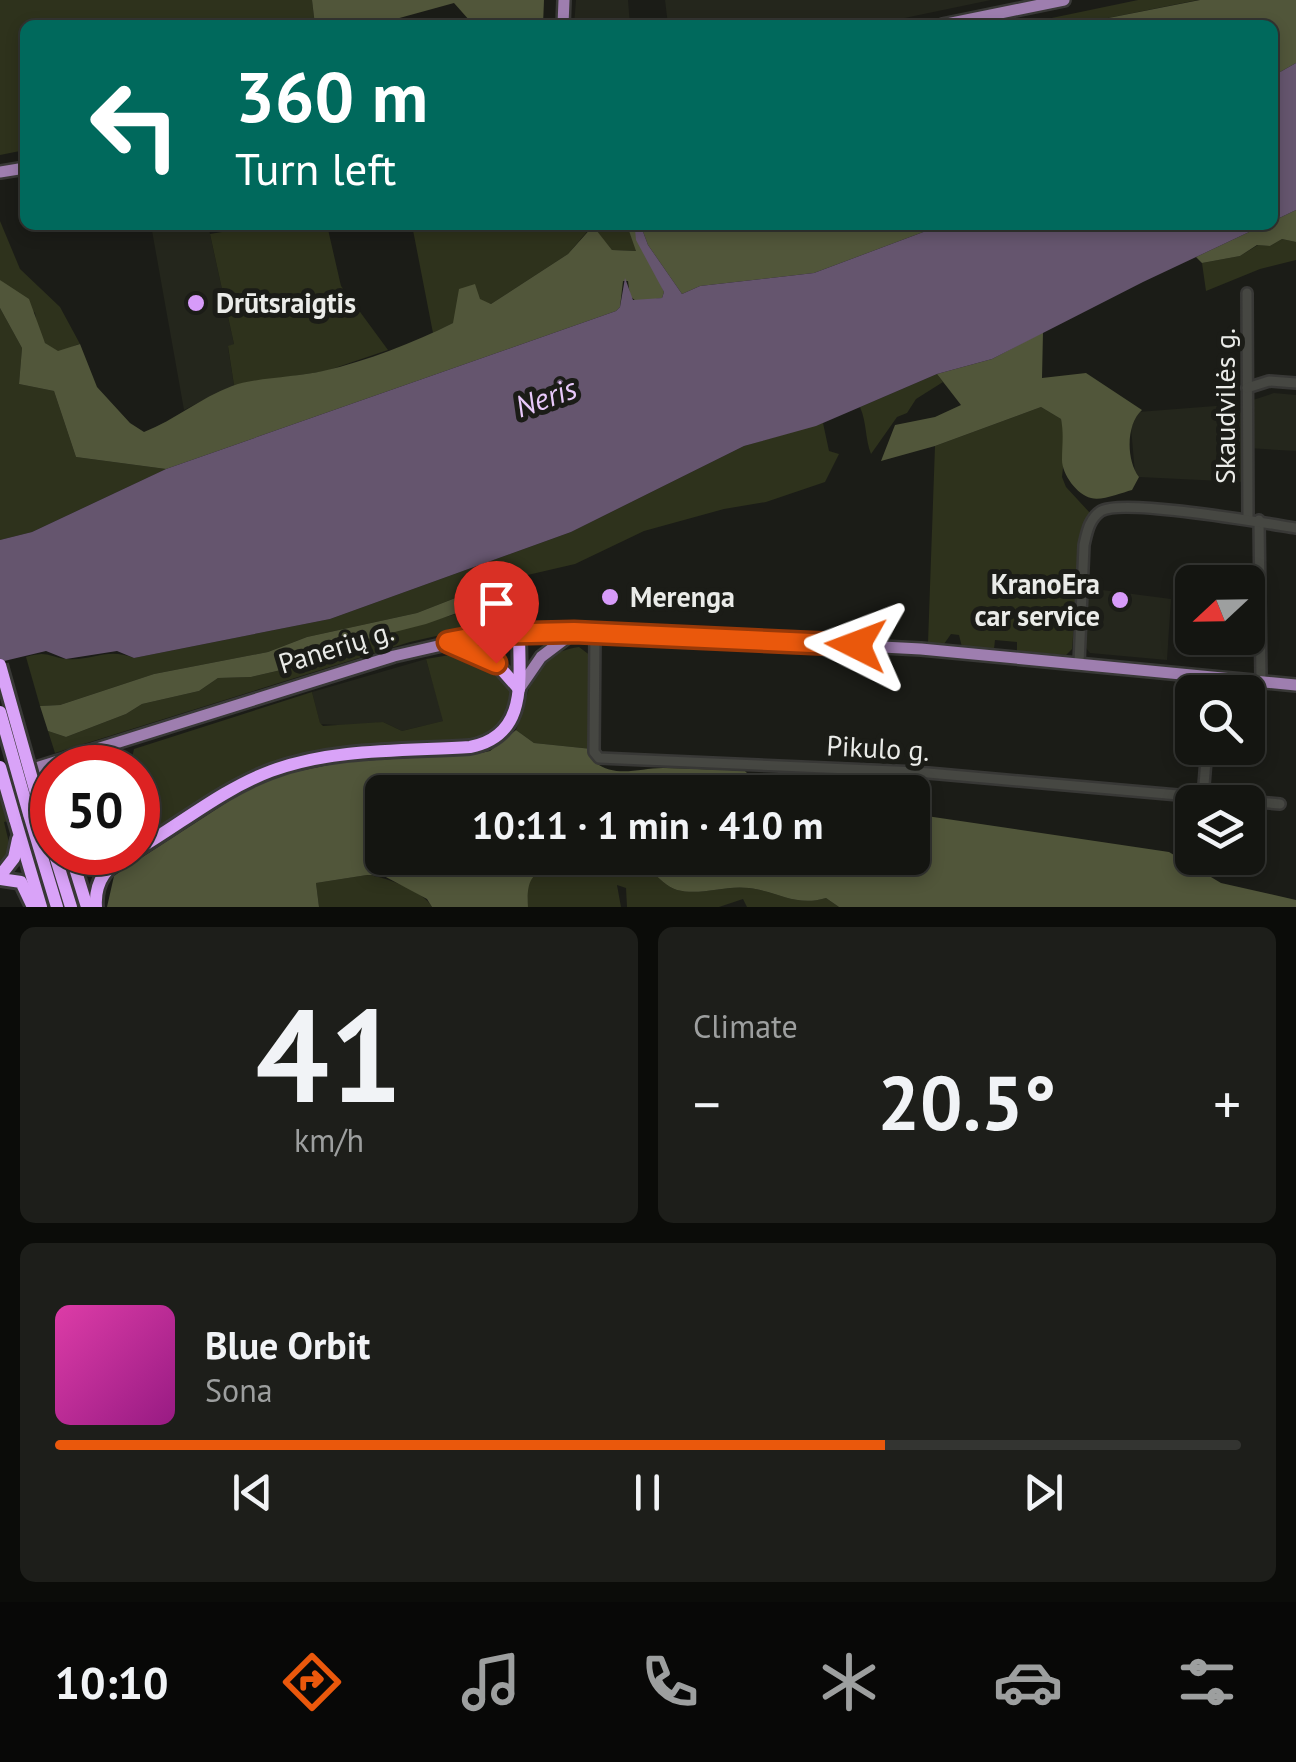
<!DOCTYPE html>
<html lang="en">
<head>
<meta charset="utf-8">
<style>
	:root { --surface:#141511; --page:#1d1e1a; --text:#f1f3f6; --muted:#9d9f9f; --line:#333431; --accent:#ea580c }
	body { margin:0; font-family:"PT Sans",sans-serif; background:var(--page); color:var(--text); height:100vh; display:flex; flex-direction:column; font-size:38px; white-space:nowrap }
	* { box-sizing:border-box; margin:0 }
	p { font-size:32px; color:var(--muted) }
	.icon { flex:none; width:55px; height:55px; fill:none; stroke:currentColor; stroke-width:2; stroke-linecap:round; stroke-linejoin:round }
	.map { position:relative; height:907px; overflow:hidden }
	.drawer { display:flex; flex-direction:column; gap:20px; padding:20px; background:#0b0c09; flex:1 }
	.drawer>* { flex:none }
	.hud { position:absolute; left:20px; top:20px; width:1258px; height:210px; border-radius:15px; box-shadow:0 5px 15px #0003,0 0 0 2px var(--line); background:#00695c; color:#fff; overflow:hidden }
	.needle { width:65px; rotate:248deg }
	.buttons { position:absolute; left:1175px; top:565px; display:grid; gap:20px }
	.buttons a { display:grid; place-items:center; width:90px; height:90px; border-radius:15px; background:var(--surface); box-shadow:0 5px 15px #0003,0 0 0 2px var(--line); font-size:50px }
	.speed { position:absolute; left:30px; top:745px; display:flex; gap:20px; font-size:50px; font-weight:700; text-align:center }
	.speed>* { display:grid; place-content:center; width:130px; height:130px; border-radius:50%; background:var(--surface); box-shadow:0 5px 15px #0003,0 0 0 2px var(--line); line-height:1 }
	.speed .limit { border:15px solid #d22; background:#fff; color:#111 }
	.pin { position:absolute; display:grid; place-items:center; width:85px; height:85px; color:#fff; margin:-102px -42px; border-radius:50% 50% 50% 0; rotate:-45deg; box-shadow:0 0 10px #0007 }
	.pin .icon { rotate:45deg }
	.me { position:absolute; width:110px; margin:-55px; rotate:273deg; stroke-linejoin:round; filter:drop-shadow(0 0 8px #0008) }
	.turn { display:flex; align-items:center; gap:35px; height:210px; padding:0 50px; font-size:45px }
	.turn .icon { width:130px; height:130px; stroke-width:2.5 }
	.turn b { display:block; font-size:70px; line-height:85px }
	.big { font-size:75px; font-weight:700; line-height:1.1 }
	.drawer .widget { flex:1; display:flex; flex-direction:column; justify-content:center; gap:15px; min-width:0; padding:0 35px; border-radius:15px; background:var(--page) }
	.drawer .dial { align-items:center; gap:0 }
	.dial b { font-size:130px; line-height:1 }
	.song { display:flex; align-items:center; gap:30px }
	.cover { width:120px; height:120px; border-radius:15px; background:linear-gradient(135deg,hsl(320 70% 55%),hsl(310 70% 35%)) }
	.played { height:10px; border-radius:5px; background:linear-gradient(90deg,var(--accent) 70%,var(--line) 70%) }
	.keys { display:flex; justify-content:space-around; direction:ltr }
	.heat { display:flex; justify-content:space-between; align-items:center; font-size:55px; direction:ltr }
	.drawer .tiles { flex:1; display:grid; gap:20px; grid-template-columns:1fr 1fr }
	.widget:last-child { grid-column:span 2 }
	.trip { position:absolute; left:365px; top:775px; width:565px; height:100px; border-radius:15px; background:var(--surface); box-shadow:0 5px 15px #0003,0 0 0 2px var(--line); font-weight:700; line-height:100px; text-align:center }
	.tabs { display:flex; height:160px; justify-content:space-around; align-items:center; background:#080807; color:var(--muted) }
	.tabs .icon { width:70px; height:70px }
	.tabs .on { color:var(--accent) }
	.tabs b { font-size:45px; color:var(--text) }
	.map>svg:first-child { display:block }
</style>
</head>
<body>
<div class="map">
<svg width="1296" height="907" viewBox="0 0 1296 907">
	<rect width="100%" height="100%" fill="#1b1c17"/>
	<g fill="#24261c">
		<polygon points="576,0 628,0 630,25 574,25"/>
		<polygon points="665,0 991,0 871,25 668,25"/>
		<polygon points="151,225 208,225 234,344 228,347 234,385 184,410"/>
		<polygon points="1274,393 1296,395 1296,451 1248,448 1247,402"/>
		<polygon points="1228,405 1236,407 1241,413 1242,482 1139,477 1135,473 1131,428 1138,412"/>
		<polygon points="1087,588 1171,599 1167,660 1090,653 1086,648"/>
		<polygon points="426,659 444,721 402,731 383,722 355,726 320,724 312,692"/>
	</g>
	<g fill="#2e321c">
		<polygon points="0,0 312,0 315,25 25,25 25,150 0,155"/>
		<polygon points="1138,0 1198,0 1073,25 1018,25"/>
		<path d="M0 221 20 269 60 307 80 344C74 345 69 349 64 351 44 356 37 327 35 313L0 280Z"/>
		<polygon points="263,225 327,225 341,286 388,350 326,371 234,385 228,346 234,344 210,234"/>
		<polygon points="412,225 634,225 628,228 638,251 612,250 592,226 568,254 491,304 480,300 453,323 433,333"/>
		<polygon points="1282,239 1296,242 1296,260 1260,269 1206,291 1202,263 1240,256 1258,245 1270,246"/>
		<polygon points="0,308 22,348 19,384 54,391 76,457 166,469 32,532 0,540"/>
		<path d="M937 374 943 382 916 399 907 413 897 417 871 454C865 439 867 423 860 407Z"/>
		<polygon points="1041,407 1061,419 1066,440 1062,477 1066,487 1090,513 1081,537 1072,649 1066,655 1017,651 1017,642 995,640 994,649 962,647 959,635 951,634 944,644 928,643 935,446"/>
		<path d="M823 423 829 451 839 454 825 482 766 502 724 509 644 531 575 564 519 577 521 623 480 626 410 642 55 753 48 731 66 737 126 714 142 704 199 691 218 678 251 677 307 664 340 646 460 613 458 597 417 613 307 637 268 652 154 674 60 705 40 706 26 657C48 650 48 657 67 659 93 661 107 647 134 658L330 619 571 532 744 446Z"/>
		<path d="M579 647 591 656 592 749 534 743 516 730C532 690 527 655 579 647Z"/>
		<path d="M456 654C486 658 516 673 510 707 508 714 505 722 499 728 494 733 485 736 479 740 411 745 336 740 271 764 223 782 181 815 138 842V768H130L134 749 312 692 320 723 323 726 383 722 402 731 443 721 426 659Z"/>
		<polygon points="52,769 52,824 48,809 37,812 65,907 62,907 34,813 22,817 50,907 46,907 19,818 4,822 11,851 0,871 0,786"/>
		<path d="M560 862 567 871H651C659 878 667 887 677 890 701 896 724 885 749 888 779 892 796 907 826 898L839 907H747L743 899 719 907H627L626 888 617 885 621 907H528L527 887 533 873Z"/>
		<path d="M367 875C386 877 423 891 432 907H319L316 883Z"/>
	</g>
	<g fill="#51563a">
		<polygon points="312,0 544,0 543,25 527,25 527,21 470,21 454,3 374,25 315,25"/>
		<polygon points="1200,0 1296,0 1296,63 1273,76 1272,25 1073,25"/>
		<polygon points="1296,210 1296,242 1282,239 1270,246 1257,245 1240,256 1202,263 1196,257 1264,225 1272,225 1273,221"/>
		<path d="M634 225H942L814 273 700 286 682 294 648 245 642 229C641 258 654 267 664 292L662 298 637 302 630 296 628 281H623L620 307 616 311 166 469 76 457 54 391 19 384 22 348 0 308V280L29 299 45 343 58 351 80 344 97 387 130 423 144 432C175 420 200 398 232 386 252 378 298 377 323 371 367 361 413 343 453 323L459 289 475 284 480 299 491 304 568 254 593 226 612 250 636 251 628 228Z"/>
		<path d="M1043 332 1042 378 1086 373 1142 410C1126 424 1126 460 1139 477L1132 490C1121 493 1102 501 1091 498 1077 495 1062 474 1062 460 1062 445 1064 434 1061 419L1041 407 935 446 881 461 895 425 935 417 961 405 937 374 992 359Z"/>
		<polygon points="458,597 471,608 426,624 340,646 307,664 251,677 218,678 199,691 142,704 126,714 66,737 48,731 40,706 60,705 154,674 268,652 307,637 417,613"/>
		<path d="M516 730 534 743 592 749 593 761C616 779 638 768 663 768 691 769 718 769 745 771L758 784 800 792H382V858H912L913 814 1169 852 1221 883 1296 900V907H839L826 898C796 907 779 892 749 888 724 885 701 896 677 890 667 887 659 878 651 871H567L560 863 556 868 547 866C528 876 527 887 528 907H432L427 899 384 876 367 875 316 883 319 907H107L114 876 121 871 249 788 285 774 343 762 476 754 490 751Z"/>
	</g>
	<g fill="#65556e">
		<polygon points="1296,63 1296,210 1273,221 1273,76"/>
		<polygon points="942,225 1264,225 1143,282 992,359 937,374 816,426 744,446 571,532 330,619 134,658 117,651 66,659 46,651 0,662 0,540 32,532 166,469 616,311 620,307 625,278 633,300 662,298 664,292 636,240 635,229 642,229 648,245 682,294 700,286 814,273"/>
	</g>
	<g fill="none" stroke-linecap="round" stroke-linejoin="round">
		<defs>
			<g id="minor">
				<polyline points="1247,293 1248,518"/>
				<polyline points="1247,388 1269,381 1296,383"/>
				<polyline points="1259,520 1261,680"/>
				<polyline points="595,632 594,752 599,758 917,772 1280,804"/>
				<path d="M1079 663 1084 545C1087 532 1089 519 1101 511 1123 498 1264 523 1296 528"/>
				<polyline points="1203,797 1207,748"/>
			</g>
			<g id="major">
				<polyline points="563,25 564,0"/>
				<polyline points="942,25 1064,0"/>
				<polyline points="0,172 25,168"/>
				<polyline points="519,689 541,657 574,632"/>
				<polyline points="23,772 394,656 490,634 595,632 921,649 1296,685"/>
			</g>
			<g id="highway">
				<polyline points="448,642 496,663 519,689"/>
				<polyline points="41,811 52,848"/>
				<polyline points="29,814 57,907"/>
				<polyline points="15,819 41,907"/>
				<path d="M138 849C182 823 223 789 271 771 333 748 404 751 470 747 529 736 519 678 519 632"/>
				<polyline points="54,852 71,907"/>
				<polyline points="70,852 87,907"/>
				<polyline points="87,852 115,861"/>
				<polyline points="0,876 14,858 18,839"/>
				<polyline points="0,879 21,882 32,905"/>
				<path d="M96 907C94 880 108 865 131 852"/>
			</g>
		</defs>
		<use href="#minor" stroke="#383836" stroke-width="14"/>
		<use href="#major" stroke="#383836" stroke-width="16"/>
		<use href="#highway" stroke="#383836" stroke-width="18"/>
		<use href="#minor" stroke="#464742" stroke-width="9"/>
		<use href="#major" stroke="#9e7eaf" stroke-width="11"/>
		<use href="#highway" stroke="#d9a3f8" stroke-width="12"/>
		<defs>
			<g id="highway-bridge">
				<polyline points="0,665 41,811"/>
				<polyline points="0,712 29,814"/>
				<polyline points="0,767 15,819"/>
			</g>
		</defs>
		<use href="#highway-bridge" stroke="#383836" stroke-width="18" stroke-linecap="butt"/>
		<use href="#highway-bridge" stroke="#d9a3f8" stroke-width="12"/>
	</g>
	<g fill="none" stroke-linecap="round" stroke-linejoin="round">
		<defs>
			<polyline id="route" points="496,663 448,642 490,634 574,632 856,645"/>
		</defs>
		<use href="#route" stroke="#983908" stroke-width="25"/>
		<use href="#route" stroke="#ea580c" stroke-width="18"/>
	</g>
	<g fill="#d79bf9" stroke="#1b1c17" stroke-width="4">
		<circle cx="196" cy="303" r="10"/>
		<circle cx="610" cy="597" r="10"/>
		<circle cx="1120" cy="600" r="10"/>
	</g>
	<g text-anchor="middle" stroke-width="10" stroke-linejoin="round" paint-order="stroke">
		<g font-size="28" font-weight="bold" fill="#eaebe8" stroke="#1b1c17" text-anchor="start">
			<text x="216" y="313">Drūtsraigtis</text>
			<text x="1100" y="594" text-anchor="end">KranoEra<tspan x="1100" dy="32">car service</tspan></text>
			<text x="630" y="607">Merenga</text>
		</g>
		<g font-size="28" fill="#eaebe8" stroke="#1b1c17">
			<text transform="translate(1225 406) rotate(-90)" y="10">Skaudvilės g.</text>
			<text transform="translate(336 647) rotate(-17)" y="10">Panerių g.</text>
			<text transform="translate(878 748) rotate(3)" y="10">Pikulo g.</text>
		</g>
		<g font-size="30" font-style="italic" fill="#e8c9fa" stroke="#1b1c17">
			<text transform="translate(546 398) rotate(-20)" y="10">Neris</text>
		</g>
	</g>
</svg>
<div class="buttons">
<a><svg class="needle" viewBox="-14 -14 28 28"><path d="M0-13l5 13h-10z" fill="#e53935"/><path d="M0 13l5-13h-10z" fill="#9d9f9f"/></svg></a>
<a><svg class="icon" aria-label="search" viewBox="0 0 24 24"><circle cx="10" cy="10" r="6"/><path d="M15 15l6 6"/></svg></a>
<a><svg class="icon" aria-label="layers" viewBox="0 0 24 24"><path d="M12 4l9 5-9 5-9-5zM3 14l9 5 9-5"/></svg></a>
</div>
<div class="speed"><div class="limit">50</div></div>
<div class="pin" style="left:496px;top:663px;background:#d93025"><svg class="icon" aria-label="arrive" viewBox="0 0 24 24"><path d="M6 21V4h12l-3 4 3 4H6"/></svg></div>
<svg class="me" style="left:856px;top:645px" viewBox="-20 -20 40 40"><path d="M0-17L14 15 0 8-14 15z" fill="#ea580c" stroke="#fff" stroke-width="4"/></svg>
<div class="trip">10:11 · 1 min · 410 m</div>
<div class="hud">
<div class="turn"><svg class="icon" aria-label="left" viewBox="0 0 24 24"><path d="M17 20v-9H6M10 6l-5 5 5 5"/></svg><div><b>360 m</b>Turn left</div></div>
</div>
</div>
<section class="drawer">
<div class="tiles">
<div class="widget dial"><b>41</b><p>km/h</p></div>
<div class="widget"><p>Climate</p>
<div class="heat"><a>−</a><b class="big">20.5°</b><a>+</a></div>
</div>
<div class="widget">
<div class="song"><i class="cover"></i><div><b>Blue Orbit</b><p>Sona</p></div></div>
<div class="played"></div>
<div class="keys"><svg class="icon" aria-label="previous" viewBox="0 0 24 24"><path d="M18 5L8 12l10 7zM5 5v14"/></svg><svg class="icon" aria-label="pause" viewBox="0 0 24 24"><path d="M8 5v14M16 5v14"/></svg><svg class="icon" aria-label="next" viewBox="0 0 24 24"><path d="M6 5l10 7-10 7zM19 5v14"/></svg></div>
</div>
</div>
</section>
<nav class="tabs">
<b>10:10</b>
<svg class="icon on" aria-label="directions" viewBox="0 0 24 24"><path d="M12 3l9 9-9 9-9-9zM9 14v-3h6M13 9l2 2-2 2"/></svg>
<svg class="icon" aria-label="music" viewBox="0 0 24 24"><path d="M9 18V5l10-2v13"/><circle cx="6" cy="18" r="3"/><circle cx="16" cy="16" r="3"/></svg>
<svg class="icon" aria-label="phone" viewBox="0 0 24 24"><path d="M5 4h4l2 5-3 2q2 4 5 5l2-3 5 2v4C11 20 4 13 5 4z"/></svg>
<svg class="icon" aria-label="climate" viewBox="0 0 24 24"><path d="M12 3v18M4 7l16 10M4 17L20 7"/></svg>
<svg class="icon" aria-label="car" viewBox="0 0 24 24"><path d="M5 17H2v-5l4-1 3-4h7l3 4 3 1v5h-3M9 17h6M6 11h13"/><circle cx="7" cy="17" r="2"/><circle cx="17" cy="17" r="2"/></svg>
<svg class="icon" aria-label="filters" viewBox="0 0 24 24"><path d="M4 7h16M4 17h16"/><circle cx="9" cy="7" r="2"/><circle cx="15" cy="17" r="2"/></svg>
</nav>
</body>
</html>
